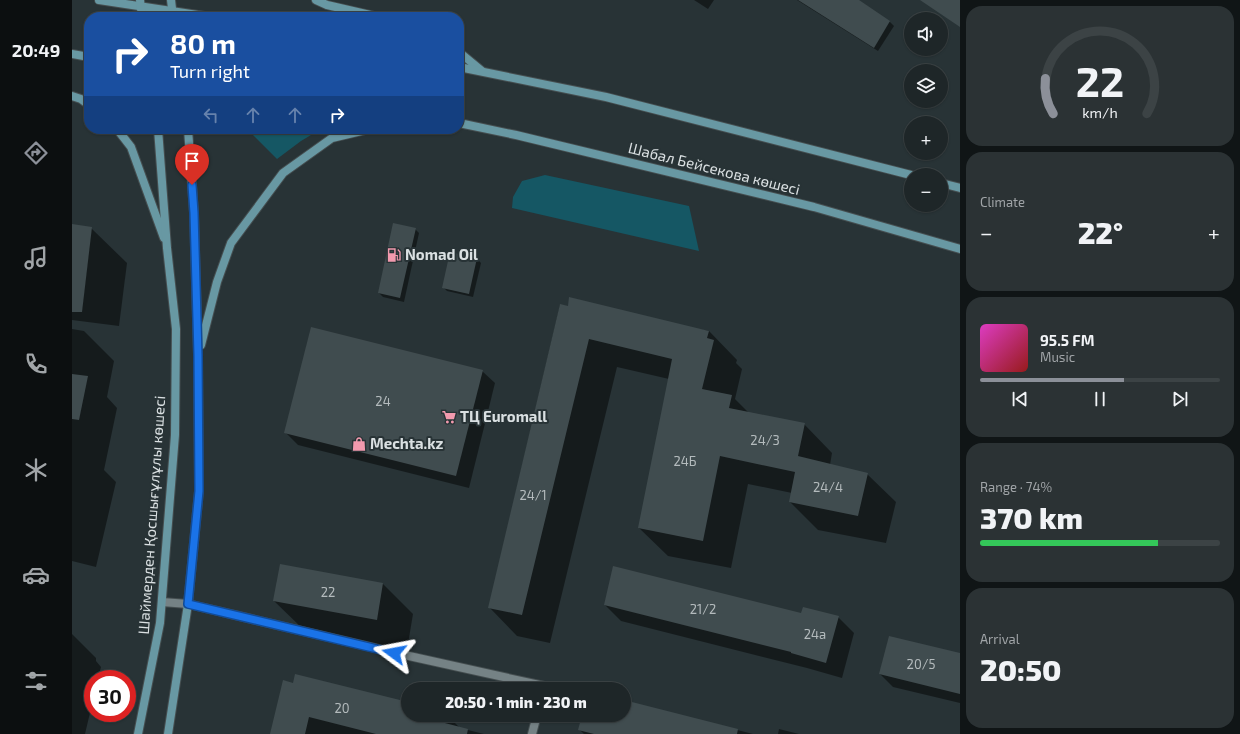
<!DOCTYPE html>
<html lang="en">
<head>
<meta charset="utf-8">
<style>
	:root { --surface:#1e2628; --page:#2b3234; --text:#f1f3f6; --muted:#a1a5a8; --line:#3c4345; --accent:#8c9099 }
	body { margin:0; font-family:"Exo 2",sans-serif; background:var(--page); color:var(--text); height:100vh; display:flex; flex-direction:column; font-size:15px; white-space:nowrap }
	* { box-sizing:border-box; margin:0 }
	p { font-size:13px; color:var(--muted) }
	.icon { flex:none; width:22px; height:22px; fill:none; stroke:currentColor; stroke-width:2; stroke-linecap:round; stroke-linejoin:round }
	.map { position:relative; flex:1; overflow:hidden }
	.side { display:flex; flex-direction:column; gap:6px; padding:6px; background:#101516; width:280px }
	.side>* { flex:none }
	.top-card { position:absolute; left:12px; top:12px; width:380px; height:122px; border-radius:16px; box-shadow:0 1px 3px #0004,0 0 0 1px var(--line); background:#1a4fa0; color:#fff; overflow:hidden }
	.buttons { position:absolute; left:832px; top:12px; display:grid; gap:8px }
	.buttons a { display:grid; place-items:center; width:44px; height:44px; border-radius:50%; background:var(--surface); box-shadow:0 1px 3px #0004,0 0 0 1px var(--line); font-size:20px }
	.speed { position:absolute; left:12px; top:670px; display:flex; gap:8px; font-size:20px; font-weight:700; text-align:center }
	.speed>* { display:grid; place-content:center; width:52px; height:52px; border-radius:50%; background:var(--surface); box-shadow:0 1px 3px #0004,0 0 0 1px var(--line); line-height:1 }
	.speed .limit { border:6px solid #d22; background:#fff; color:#111 }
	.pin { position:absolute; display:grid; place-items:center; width:34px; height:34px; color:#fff; margin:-41px -17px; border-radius:50% 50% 50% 0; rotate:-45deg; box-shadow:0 0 4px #0007 }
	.pin .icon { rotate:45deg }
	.me { position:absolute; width:44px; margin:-22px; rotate:283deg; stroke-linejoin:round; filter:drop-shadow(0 0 3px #0008) }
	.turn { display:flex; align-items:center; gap:14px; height:84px; padding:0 20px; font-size:18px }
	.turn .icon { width:52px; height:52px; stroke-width:2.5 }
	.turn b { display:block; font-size:28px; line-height:34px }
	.lanes { display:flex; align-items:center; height:38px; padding:0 20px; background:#0003; justify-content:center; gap:20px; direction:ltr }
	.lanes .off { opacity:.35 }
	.big { font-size:30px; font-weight:800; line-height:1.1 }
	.side .widget { flex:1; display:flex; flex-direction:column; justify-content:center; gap:6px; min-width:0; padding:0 14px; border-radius:16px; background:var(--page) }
	.side .dial { align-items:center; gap:0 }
	.dial svg { height:104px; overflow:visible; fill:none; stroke:var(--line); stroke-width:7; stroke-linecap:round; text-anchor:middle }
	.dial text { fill:var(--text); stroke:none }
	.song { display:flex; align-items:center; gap:12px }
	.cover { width:48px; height:48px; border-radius:6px; background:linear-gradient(135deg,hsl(310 70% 55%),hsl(0 70% 35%)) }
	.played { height:4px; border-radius:2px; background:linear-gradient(90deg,var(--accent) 60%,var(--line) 60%) }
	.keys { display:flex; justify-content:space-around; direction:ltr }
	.heat { display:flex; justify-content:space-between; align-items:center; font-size:22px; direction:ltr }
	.charge { height:6px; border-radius:3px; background:linear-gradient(90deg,#34c759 74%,var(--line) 0) }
	.trip { position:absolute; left:329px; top:682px; width:230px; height:40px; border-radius:20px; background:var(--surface); box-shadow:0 1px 3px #0004,0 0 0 1px var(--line); font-weight:800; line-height:40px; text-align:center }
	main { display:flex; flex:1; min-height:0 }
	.tabs { display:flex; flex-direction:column; width:72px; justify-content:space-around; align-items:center; background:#0c0f10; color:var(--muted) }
	.tabs .icon { width:28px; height:28px }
	.tabs .on { color:var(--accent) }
	.tabs b { font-size:18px; color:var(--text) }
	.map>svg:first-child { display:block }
</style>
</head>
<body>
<main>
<nav class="tabs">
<b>20:49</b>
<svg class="icon on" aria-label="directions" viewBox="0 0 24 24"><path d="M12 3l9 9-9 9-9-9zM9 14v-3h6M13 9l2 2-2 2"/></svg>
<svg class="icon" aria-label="music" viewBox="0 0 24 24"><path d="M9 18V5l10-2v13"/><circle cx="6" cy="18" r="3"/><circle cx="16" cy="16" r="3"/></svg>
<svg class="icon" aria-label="phone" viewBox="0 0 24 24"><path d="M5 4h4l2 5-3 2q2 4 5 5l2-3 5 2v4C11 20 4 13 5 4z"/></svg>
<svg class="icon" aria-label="climate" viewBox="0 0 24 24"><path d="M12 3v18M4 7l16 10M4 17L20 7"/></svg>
<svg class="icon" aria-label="car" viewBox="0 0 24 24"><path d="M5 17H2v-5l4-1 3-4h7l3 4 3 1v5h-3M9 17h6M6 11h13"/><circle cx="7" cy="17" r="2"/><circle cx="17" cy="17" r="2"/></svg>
<svg class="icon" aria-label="filters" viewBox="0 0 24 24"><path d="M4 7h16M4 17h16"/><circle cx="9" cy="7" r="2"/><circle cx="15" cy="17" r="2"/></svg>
</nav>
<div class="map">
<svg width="888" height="734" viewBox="0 0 888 734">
	<rect width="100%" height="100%" fill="#283336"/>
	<g fill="#155764">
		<polygon points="175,129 249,129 229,141 205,159"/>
		<polygon points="473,175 617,206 627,251 440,208 441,197 450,181"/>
	</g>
	<g fill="#0007">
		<polygon points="622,0 642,0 636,9"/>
		<polygon points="725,0 785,0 818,22 822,26 806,51"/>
		<polygon points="0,225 19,228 55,263 47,326 0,320"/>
		<polygon points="343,229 347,233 332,302 311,297 307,293"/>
		<polygon points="405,259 409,263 401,297 375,291 371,287"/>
		<polygon points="488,305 637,331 665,360 664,363 670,369 663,399 677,413 732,424 760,453 758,465 795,474 824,502 814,543 746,530 718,502 720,493 676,484 659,568 596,556 567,528 597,379 545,367 478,643 445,636 417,607"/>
		<polygon points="0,329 12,331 42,361 35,397 45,408 32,470 44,482 24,567 0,561"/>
		<polygon points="410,371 423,383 397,488 226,445 213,432"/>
		<polygon points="209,565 311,584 341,614 335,650 233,631 202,601"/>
		<polygon points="533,605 766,617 782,633 770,678 735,668 549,621"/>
		<polygon points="0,634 24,658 24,661 29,667 26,679 21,679 21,700 13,734 0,734"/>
		<polygon points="888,654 888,703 821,687 808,674"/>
		<polygon points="222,684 336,703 336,715 375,715 388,728 412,734 199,734"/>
		<polygon points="552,701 681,734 512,734 507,729 511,715 552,715"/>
		<polygon points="707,729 727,734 706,734"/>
	</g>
	<g fill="#404c4f">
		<polygon points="726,0 787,0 818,21 802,48"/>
		<polygon points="848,0 888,0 888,27"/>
		<polygon points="321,223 344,228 328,298 306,293"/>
		<polygon points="0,224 20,227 10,312 0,312"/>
		<polygon points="378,252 405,258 397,294 370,288"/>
		<polygon points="497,297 637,331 635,338 642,340 630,389 660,395 657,408 733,423 726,456 796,473 786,516 717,502 723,472 648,456 631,541 566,528 600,359 517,339 450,615 416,608 488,304 496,306"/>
		<polygon points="239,327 411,370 384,476 212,433"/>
		<polygon points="0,374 16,376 7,420 0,419"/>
		<polygon points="208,564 311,583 305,620 201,601"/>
		<polygon points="541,566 729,613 731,607 767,616 754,663 719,653 719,652 532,605"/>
		<polygon points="817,636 888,653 888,694 807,674"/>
		<polygon points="223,674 336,702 336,715 371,715 369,722 396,729 395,734 304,734 237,717 233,734 198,734 211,680 221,683"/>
		<polygon points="552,700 666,729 665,734 522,734 506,730 510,715 552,715"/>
	</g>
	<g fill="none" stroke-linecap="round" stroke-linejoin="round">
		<defs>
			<g id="street">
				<polyline points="90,602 116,604 337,656 472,686 471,689"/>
				<polyline points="460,734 465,715"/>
			</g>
			<g id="secondary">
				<polyline points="27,0 139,17"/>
				<polyline points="68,0 70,17"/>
				<polyline points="99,0 101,17"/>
				<polyline points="244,0 255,5 307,17"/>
				<polyline points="387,52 410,71"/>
				<polyline points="0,54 17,57"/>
				<polyline points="387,67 534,97 839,175"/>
				<polyline points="0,96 9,99 17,105"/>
				<polyline points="387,123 444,135 742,207 888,249"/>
				<polyline points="45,129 59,147 92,238"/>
				<polyline points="869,183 888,188"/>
				<polyline points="129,345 145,282 159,243 211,173 260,138 298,129"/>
				<polyline points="66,734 88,623 103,435 104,329 95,248 86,129"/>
				<polyline points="96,734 116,604 127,491 126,355 122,213 116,129"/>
			</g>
		</defs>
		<use href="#street" stroke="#454e50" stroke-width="10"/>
		<use href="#secondary" stroke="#454e50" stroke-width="10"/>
		<use href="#street" stroke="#758285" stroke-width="8"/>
		<use href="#secondary" stroke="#6898a3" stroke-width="8"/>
	</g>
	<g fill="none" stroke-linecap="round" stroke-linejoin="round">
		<defs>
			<polyline id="route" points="120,185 122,213 126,355 127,491 116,604 322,653"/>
		</defs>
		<use href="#route" stroke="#114b97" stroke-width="10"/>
		<use href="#route" stroke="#1a73e8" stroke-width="7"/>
	</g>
	<defs>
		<symbol id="fuel-bare" viewBox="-9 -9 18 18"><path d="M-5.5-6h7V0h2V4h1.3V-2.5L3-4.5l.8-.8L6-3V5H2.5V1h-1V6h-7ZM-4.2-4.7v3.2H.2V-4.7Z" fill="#f29aae" stroke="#283336" stroke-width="2.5" paint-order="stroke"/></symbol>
		<symbol id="supermarket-bare" viewBox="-9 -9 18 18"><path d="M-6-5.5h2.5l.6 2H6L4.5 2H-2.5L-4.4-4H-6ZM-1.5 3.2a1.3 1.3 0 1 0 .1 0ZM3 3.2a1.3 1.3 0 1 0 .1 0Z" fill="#f29aae" stroke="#283336" stroke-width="2.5" paint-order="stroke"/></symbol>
		<symbol id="shop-bare" viewBox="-9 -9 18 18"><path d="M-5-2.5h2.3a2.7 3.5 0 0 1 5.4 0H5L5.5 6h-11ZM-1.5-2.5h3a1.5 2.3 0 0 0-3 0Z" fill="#f29aae" stroke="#283336" stroke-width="2.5" paint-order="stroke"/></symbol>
	</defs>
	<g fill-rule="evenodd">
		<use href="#fuel-bare" x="312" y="245" width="20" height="20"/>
		<use href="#supermarket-bare" x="367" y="407" width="20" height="20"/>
		<use href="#shop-bare" x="277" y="434" width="20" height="20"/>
	</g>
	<g text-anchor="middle" stroke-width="4" stroke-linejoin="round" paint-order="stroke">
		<g font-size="13" fill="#b4bbbd">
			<text x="311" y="406">24</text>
			<text x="693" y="445">24/3</text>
			<text x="613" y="466">24Б</text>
			<text x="756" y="492">24/4</text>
			<text x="461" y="500">24/1</text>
			<text x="256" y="597">22</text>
			<text x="631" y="614">21/2</text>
			<text x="743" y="639">24а</text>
			<text x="849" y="669">20/5</text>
			<text x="270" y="713">20</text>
		</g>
		<g font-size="15" fill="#dae0e2" stroke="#283336">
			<text transform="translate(642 169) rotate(14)" y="5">Шабал Бейсекова көшесі</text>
			<text transform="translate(80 515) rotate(-86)" y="5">Шаймерден Қосшығұлұлы көшесі</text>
		</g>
		<g font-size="15" font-weight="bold" fill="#dae0e2" stroke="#283336" text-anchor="start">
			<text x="333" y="260">Nomad Oil</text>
			<text x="388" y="422">ТЦ Euromall</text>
			<text x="298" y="449">Mechta.kz</text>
		</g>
	</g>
</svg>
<div class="buttons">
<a><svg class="icon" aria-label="sound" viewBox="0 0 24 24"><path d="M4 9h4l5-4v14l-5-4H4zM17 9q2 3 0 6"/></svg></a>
<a><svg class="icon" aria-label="layers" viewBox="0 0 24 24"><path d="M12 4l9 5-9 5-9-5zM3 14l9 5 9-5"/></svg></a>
<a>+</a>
<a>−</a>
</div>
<div class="speed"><div class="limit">30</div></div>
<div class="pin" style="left:120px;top:185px;background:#d93025"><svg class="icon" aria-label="arrive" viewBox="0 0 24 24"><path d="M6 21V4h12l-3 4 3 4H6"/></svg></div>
<svg class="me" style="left:322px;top:653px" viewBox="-20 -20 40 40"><path d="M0-17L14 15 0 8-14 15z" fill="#1a73e8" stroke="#fff" stroke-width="4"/></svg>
<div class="trip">20:50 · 1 min · 230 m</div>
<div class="top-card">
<div class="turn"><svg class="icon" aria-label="right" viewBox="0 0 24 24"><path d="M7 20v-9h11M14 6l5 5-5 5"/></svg><div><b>80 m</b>Turn right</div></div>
<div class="lanes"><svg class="icon off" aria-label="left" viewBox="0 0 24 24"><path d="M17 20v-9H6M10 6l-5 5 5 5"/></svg><svg class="icon off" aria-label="ahead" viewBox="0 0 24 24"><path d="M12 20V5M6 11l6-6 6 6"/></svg><svg class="icon off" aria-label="ahead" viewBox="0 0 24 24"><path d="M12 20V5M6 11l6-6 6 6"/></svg><svg class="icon" aria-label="right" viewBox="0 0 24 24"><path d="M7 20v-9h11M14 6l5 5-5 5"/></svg></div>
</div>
</div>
<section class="side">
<div class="widget dial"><svg viewBox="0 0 100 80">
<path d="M14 69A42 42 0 1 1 86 69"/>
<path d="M14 69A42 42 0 0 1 8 42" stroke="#8c9099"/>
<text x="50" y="56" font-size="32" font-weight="700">22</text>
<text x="50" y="72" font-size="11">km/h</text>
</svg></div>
<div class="widget"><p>Climate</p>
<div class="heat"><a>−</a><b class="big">22°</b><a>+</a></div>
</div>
<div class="widget">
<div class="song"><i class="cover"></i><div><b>95.5 FM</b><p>Music</p></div></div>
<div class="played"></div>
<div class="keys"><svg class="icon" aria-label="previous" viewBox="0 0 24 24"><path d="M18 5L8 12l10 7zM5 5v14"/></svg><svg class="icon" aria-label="pause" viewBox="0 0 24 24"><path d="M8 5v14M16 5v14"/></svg><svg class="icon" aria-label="next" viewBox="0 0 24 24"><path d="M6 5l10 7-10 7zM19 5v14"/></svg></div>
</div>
<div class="widget"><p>Range · 74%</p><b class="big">370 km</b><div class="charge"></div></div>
<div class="widget"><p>Arrival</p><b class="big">20:50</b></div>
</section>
</main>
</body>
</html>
